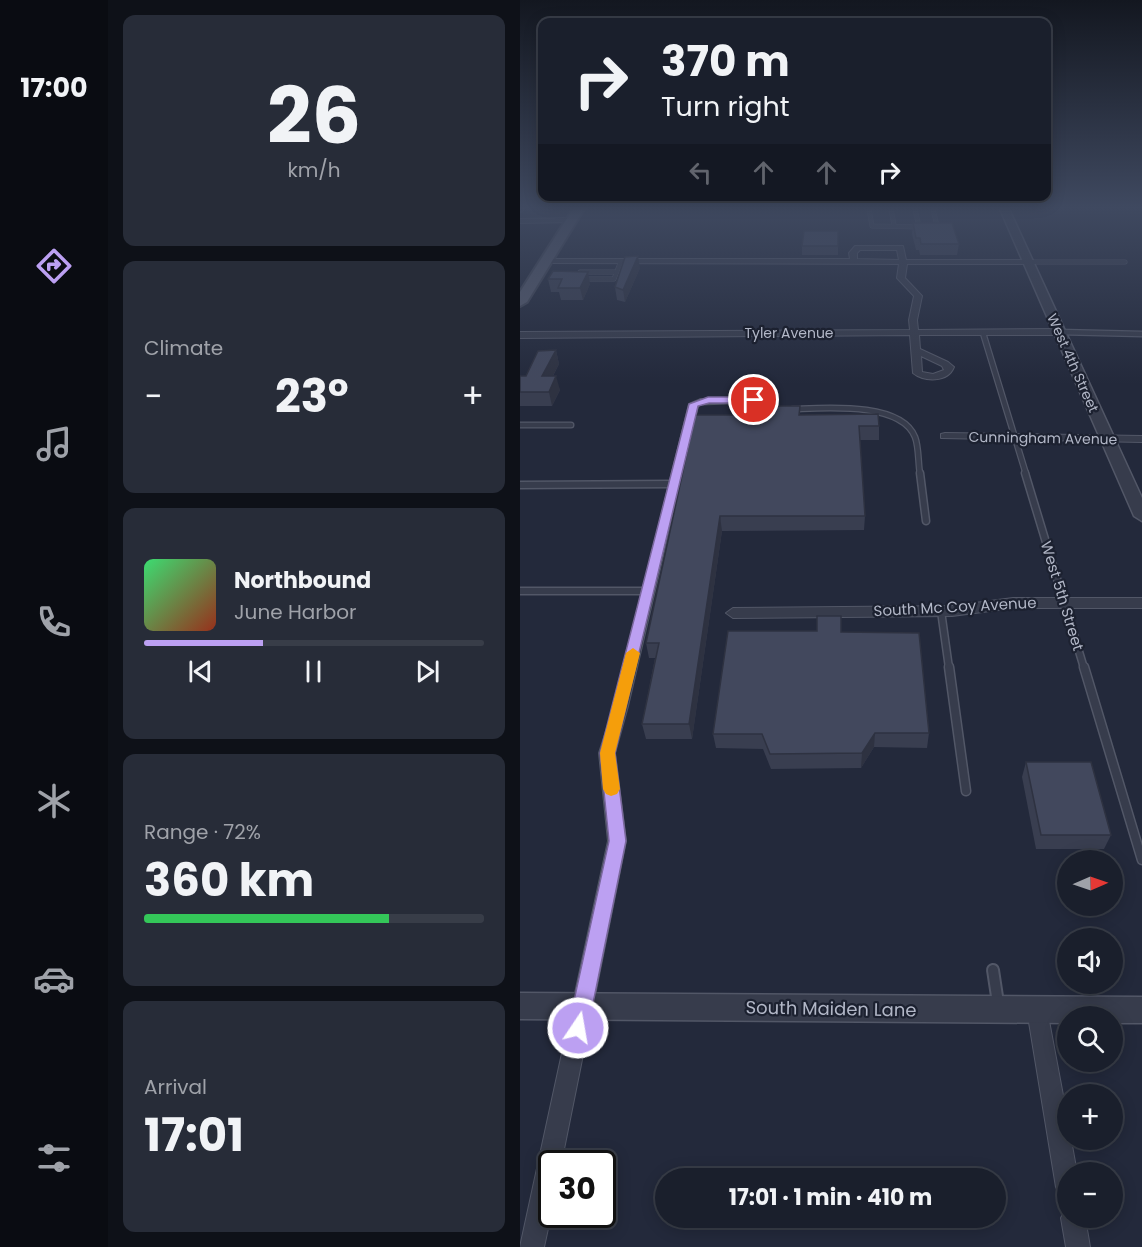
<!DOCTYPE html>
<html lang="en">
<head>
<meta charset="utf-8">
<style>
	:root { --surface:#1a1f2c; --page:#272c38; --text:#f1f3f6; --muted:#9fa2a9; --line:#383d48; --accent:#bca0f2 }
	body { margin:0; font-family:Poppins,sans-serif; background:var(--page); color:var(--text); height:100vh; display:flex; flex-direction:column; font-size:22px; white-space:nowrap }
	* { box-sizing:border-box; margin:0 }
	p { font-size:20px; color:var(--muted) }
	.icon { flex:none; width:33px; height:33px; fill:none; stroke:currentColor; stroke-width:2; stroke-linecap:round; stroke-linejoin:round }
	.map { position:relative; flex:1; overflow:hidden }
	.details { display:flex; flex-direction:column; gap:15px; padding:15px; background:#0e1118; width:412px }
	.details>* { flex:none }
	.hud { position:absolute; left:18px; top:18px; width:513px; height:183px; border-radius:12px; box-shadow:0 3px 15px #0003,0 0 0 2px var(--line); background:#1a1f2c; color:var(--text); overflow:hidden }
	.needle { width:39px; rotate:88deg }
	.tools { position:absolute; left:537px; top:850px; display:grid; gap:12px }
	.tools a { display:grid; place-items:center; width:66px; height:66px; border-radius:50%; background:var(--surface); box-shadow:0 3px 15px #0003,0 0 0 2px var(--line); font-size:30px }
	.speed { position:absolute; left:18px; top:1150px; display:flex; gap:12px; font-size:30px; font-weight:700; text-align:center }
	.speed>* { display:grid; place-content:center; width:78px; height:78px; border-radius:50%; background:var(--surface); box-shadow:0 3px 15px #0003,0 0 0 2px var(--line); line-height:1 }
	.speed .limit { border:3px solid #111; border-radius:9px; background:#fff; color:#111 }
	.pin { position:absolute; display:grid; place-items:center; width:51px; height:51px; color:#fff; margin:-26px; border:3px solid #fff; border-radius:50%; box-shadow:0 2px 6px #0007 }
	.me { position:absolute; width:66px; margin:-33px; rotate:12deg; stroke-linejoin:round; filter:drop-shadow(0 0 4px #0008) }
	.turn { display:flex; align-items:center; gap:21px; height:126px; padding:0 24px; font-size:27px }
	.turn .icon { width:78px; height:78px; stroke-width:2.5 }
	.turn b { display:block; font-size:42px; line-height:51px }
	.lanes { display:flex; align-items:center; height:57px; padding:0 24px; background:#0003; justify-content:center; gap:30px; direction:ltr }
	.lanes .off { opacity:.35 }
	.big { font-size:45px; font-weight:700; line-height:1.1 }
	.details .card { flex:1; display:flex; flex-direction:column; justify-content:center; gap:9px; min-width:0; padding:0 21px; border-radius:12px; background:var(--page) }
	.details .dial { align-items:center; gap:0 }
	.dial b { font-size:78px; line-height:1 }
	.song { display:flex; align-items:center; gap:18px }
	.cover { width:72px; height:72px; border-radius:9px; background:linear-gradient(135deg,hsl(140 70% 55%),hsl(10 70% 35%)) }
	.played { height:6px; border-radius:3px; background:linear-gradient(90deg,var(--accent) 35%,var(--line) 35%) }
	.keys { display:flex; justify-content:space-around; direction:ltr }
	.heat { display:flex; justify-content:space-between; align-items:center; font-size:33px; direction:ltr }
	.charge { height:9px; border-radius:4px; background:linear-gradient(90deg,#34c759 72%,var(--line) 0) }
	.trip { position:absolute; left:135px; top:1168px; width:351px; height:60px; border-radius:30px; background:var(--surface); box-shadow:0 3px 15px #0003,0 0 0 2px var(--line); font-weight:700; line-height:60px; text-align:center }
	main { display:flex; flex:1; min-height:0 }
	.dock { display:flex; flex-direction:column; width:108px; justify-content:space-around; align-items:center; background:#0a0c12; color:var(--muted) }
	.dock .icon { width:42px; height:42px }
	.dock .on { color:var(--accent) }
	.dock b { font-size:27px; color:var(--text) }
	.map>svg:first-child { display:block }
</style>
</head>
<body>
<main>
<nav class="dock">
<b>17:00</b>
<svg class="icon on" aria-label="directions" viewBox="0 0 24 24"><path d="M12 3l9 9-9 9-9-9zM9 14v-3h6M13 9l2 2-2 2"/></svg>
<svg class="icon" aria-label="music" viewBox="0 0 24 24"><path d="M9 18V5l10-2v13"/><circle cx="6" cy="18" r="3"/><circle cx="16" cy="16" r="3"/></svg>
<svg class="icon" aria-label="phone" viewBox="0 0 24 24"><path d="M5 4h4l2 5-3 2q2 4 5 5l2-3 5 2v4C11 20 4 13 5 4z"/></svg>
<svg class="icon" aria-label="climate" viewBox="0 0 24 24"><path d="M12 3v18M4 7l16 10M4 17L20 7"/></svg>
<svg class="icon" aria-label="car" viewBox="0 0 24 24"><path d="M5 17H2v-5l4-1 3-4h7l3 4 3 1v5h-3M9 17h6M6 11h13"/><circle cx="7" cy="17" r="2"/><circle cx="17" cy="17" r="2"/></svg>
<svg class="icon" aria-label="filters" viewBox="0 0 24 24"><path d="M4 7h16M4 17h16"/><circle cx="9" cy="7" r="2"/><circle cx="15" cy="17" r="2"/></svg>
</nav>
<section class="details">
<div class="card dial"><b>26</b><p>km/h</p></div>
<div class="card"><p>Climate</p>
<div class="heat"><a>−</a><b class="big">23°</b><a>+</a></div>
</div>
<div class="card">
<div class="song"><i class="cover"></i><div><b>Northbound</b><p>June Harbor</p></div></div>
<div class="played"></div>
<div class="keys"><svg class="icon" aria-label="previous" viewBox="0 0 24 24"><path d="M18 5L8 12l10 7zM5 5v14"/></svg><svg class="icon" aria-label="pause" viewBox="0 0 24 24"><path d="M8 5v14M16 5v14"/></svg><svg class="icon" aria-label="next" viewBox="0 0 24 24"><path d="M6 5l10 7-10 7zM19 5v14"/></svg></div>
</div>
<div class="card"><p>Range · 72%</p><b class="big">360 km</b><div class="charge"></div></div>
<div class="card"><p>Arrival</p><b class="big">17:01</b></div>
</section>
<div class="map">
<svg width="622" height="1247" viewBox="0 0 622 1247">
	<rect width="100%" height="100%" fill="#23293b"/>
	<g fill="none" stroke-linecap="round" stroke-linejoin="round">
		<defs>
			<g id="service-far4">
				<polyline points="349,209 352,226 402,227"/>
				<polyline points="371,209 374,225"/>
				<polyline points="395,209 399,227"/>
				<polyline points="413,209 417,226 413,227"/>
				<polyline points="507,262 605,262"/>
				<polyline points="60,272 96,272"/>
				<polyline points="62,279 94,279 101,261"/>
			</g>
			<g id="service-far3">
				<polyline points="539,332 622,334"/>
				<polyline points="463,333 506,474"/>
				<polyline points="181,402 234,400 237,406 246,409"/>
				<path d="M273 409C303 408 381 401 395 437 399 447 398 463 400 474"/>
				<polyline points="0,425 51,425"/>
			</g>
			<g id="service-far2">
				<polyline points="400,473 406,521"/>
				<polyline points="505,473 564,668"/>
				<polyline points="0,485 153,484"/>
				<polyline points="0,591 129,591"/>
				<polyline points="421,611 429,668"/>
			</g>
			<g id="service-far1">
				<polyline points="429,667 446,791"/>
				<polyline points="564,667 622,860"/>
			</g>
			<polyline id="service" points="473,970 478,1003"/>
			<g id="minor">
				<polygon points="0,219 53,218 56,220 53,222 0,223"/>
				<path d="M335 246H383L386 260H507L511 262 507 264H387L385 278 402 296 397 320 398 330 539 329 543 332 539 335H399L400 349 428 362 434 367C428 383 404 382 393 373L390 335 0 338V332L390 330 389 320 394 296 377 278 379 264 26 263 22 261 26 259H330L329 253ZM340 250H377L379 260 337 259V253ZM401 356 422 366 424 370 413 374 402 372Z"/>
				<polygon points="181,399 186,402 178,406 108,706 95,753 106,841 41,1164 32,1164 32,1210 24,1247 0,1247 88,841 79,753 94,706 169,404"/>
				<polygon points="425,433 622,436 622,442 421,438 421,434"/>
				<polygon points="493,598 622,598 622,608 493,608 432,616 213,618 206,613 213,608 432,606"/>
				<polygon points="517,1000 524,1003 527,1010 548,1122 548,1140 551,1140 557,1173 548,1173 548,1198 540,1195 536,1187 507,1010 510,1003"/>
				<polygon points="548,1208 548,1218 565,1218 570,1247 546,1247 541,1218 545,1210"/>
			</g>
			<g id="tertiary">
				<polygon points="480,209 489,209 622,498 622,521 614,516"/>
				<polygon points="0,993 622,997 622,1023 592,1023 592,1017 548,1017 548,1023 0,1019"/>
			</g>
			<polygon id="primary" points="53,209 64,209 7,302 0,306 0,292"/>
		</defs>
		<use href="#service-far4" stroke="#525767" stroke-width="5"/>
		<use href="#service-far3" stroke="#525767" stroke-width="7"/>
		<use href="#service-far2" stroke="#525767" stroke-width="9"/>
		<use href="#service-far1" stroke="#525767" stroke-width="11"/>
		<use href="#service" stroke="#525767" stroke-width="14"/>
		<use href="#minor" stroke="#525767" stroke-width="2"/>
		<use href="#tertiary" stroke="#525767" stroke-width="3"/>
		<use href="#primary" stroke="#404555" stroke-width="4"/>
		<use href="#service-far4" stroke="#373c4c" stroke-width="4"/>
		<use href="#service-far3" stroke="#373c4c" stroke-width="4.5"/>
		<use href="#service-far2" stroke="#373c4c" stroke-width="6"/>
		<use href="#service-far1" stroke="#373c4c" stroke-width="8"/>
		<use href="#service" stroke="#373c4c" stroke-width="10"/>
		<use href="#minor" fill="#373c4c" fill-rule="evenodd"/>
		<use href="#tertiary" fill="#373c4c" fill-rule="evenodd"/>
		<use href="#primary" fill="#555a6c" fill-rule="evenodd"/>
		<defs>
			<polyline id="rail" points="0,211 3,209"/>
		</defs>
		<use href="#rail" stroke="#595f73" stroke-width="4"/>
		<use href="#rail" stroke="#1c2130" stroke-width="2" stroke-dasharray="8" stroke-linecap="butt"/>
	</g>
	<g fill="#393e50">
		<polygon points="393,223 439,244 437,255 400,255 399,250 396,250 392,234"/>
		<polygon points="318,231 318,255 282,255 282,246"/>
		<polygon points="120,268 105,302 97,300 95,287"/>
		<polygon points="33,271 70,284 63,300 41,300 39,292 31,292 28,279"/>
		<polygon points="36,350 39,364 33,376 40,390 32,406 0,406 0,376 6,376"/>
		<polygon points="280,406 280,415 359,426 359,440 340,440 345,516 344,530 202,531 172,739 126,739 122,724 135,658 129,658 126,643 222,415"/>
		<polygon points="321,632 409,733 407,748 354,747 341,768 251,769 243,749 196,748 193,734"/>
		<polygon points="506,762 591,835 584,849 516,849 502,777"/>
	</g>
	<g fill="#2e3241">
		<polygon points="118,256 120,268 105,302 103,290"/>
		<polygon points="68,272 70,284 63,300 60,288"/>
		<polygon points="36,350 39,364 26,389 22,376"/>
		<polygon points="36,376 40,390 32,406 29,392"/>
		<polygon points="200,516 202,531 172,739 169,724"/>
		<polygon points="355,733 354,747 341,768 342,753"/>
	</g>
	<g fill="#42485d" stroke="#2e3241" stroke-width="1.5">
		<polygon points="393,223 432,223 439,244 401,244 400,238 396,238"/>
		<polygon points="284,231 318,231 318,246 282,246"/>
		<polygon points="118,256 103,290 95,287 105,257"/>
		<polygon points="33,271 68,272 60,288 38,288 42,279 28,279"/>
		<polygon points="36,350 22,376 36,376 29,392 0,392 0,376 6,376 18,351"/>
		<polygon points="223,406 280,406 279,415 358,414 359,426 339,426 345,516 200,516 169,724 122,724 139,643 126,643 175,415 222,415"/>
		<polygon points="297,616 321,616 321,632 399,633 409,733 355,733 342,753 250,754 242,734 193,734 208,631 297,631"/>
		<polygon points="506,762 571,762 591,835 521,835"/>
	</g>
	<linearGradient id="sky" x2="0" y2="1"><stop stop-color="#131720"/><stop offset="0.54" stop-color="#3f4960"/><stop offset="1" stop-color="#3f4960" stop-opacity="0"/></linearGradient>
	<rect width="622" height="384" fill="url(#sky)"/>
	<polygon fill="#bca0f2" stroke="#7a689d" stroke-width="1.5" points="188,397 234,397 239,400 234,403 189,403 178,406 95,753 106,841 68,1028 65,1035 58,1038 51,1035 48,1028 89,841 80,753 169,404"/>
	<polygon fill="#f59e0b" points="113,648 120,653 95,753 100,789 97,794 91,796 86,794 83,789 80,753 106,653"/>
	<g text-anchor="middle" stroke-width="4.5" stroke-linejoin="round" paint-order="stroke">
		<g font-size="14" fill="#b2b7c7" stroke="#1c2130">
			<text x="269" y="338">Tyler Avenue</text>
			<text transform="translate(553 363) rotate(66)" y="5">West 4th Street</text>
			<text transform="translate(523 438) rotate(1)" y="5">Cunningham Avenue</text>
		</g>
		<g font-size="15" fill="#b2b7c7" stroke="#1c2130">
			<text transform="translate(542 596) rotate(73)" y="5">West 5th Street</text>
			<text transform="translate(435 607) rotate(-3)" y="5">South Mc Coy Avenue</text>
		</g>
		<g font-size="18" fill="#b2b7c7" stroke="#1c2130">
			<text transform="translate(311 1009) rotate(1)" y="6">South Maiden Lane</text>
		</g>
	</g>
</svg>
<div class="tools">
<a><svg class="needle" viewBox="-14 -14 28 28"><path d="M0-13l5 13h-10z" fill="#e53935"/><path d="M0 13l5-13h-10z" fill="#9fa2a9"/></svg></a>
<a><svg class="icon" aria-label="sound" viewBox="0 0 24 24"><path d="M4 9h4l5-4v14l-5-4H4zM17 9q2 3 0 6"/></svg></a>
<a><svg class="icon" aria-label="search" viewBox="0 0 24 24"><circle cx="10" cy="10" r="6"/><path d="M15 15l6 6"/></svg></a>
<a>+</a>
<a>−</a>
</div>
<div class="speed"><div class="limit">30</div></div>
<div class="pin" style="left:234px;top:400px;background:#d93025"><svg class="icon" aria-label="arrive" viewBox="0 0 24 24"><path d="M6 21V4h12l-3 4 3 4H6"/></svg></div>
<svg class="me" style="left:58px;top:1028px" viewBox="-20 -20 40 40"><circle r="17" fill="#bca0f2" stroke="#fff" stroke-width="3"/><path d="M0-11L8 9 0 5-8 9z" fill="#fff"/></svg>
<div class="trip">17:01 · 1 min · 410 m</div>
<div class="hud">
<div class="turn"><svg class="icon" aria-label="right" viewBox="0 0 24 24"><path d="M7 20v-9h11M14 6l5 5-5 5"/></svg><div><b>370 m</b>Turn right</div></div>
<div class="lanes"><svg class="icon off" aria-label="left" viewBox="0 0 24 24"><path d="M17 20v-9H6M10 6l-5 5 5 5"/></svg><svg class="icon off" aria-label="ahead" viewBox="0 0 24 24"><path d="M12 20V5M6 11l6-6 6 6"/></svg><svg class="icon off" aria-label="ahead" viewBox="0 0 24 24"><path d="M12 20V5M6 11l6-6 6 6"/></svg><svg class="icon" aria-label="right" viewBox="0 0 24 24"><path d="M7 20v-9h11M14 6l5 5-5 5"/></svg></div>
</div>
</div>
</main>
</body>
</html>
